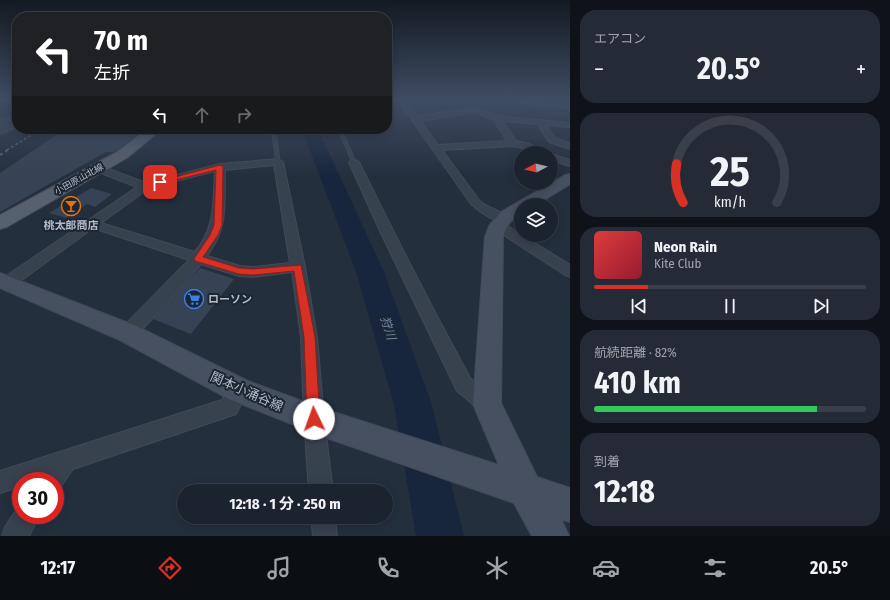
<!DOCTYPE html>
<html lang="ja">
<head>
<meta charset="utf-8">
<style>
	:root { --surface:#1b232e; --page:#242b36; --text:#f1f3f6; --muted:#a0a4aa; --line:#39404a; --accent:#d93025 }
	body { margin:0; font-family:"Fira Sans Condensed","Noto Sans JP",sans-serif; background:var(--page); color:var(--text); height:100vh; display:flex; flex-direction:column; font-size:15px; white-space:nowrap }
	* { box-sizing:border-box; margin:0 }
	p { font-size:13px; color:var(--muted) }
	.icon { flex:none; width:22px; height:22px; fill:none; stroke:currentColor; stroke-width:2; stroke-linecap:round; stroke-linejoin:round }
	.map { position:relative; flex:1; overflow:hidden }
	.sheet { display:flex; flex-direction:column; gap:10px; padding:10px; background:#0f1319; width:320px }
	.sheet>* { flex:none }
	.top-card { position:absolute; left:12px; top:12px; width:380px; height:122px; border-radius:16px; box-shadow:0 2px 10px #0003,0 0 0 1px var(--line); background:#202124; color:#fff; overflow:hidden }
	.needle { width:26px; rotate:263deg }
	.buttons { position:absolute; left:514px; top:146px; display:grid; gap:8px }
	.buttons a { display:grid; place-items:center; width:44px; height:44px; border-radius:50%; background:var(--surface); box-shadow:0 2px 10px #0003,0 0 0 1px var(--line); font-size:20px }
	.speed { position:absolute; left:12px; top:472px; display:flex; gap:8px; font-size:20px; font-weight:700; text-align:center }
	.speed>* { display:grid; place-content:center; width:52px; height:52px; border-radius:50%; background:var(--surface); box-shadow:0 2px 10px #0003,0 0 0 1px var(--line); line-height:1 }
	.speed .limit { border:6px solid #d22; background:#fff; color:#111 }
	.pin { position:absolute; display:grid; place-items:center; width:34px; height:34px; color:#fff; margin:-17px; border-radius:8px; box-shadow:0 2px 6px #0006 }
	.me { position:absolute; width:44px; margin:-22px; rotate:357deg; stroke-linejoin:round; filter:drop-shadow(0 0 3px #0008) }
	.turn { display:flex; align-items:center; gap:14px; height:84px; padding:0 16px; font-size:18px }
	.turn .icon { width:52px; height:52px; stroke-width:2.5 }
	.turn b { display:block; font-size:28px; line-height:34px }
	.lanes { display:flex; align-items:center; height:38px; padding:0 16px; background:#0003; justify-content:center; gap:20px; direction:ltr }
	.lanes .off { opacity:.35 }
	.big { font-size:30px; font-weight:700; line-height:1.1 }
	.sheet .tile { flex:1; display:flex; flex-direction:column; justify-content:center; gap:6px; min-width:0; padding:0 14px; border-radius:16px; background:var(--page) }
	.sheet .dial { align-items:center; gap:0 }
	.dial svg { height:104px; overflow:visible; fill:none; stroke:var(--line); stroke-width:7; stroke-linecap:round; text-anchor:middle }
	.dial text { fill:var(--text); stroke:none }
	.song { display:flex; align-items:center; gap:12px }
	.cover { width:48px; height:48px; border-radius:6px; background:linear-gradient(135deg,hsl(0 70% 55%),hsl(350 70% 35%)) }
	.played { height:4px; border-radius:2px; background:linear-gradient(90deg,var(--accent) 20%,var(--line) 20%) }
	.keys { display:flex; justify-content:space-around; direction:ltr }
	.heat { display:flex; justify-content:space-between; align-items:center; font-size:22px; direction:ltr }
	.charge { height:6px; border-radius:3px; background:linear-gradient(90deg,#34c759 82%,var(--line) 0) }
	.trip { position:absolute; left:177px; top:484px; width:216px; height:40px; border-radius:20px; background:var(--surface); box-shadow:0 2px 10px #0003,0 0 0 1px var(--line); font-weight:700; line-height:40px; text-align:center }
	.menu { display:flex; height:64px; justify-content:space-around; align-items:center; background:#0b0e12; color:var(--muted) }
	.menu .icon { width:28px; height:28px }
	.menu .active { color:var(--accent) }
	.menu b { font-size:18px; color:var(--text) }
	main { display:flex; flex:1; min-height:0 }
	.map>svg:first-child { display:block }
</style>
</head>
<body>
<main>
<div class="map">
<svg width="570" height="536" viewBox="0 0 570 536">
	<rect width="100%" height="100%" fill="#242f3e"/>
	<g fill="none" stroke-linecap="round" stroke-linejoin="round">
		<polygon fill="#17263c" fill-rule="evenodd" points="302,129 318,129 384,272 432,405 464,536 416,536 394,405 356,272"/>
	</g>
	<g fill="#364354">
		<polygon points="17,121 17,129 0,135 0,124"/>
		<polygon points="65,129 81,129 96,132 109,129 145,129 116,151 113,152 106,152 0,212 0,173"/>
		<polygon points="91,188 112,194 95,207 87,204 66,218 49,213"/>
		<polygon points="200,268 234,279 191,334 153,319"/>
	</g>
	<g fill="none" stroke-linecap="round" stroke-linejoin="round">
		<defs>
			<g id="lane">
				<polygon points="272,129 276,129 280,162 278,163 276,162"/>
				<polygon points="338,129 342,129 356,162 356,163 352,162"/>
			</g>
			<g id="street">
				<path d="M398 100H405L417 116 475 108 498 116 570 123V127L546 125 555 138 570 143V149L549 142 537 124 503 121 516 141 530 144 546 153C534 153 525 148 513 146L442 150 479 200 485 205 506 215 508 218 506 221C495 223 479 211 471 204ZM474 112 494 120 507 141 438 145 420 121Z"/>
				<polygon points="508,100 531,100 570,105 570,109 511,102"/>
				<polygon points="17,115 17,119 0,123 0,119"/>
				<polygon points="551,154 570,160 570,166 551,160"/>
				<path d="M278 159 283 162 305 267 317 337 324 419 333 491H309L304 419 301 337 292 272 253 277 239 276 201 264 184 284 134 338 128 340 122 338 120 333 122 328 189 260 93 228 12 287 7 288 2 287 0 284 2 279 137 187 93 170 92 168 93 166H101L146 183 220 164ZM274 165 290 263 253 267 240 266 207 256C229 226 224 205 225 170ZM215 171C213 203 216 226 195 252L101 223 149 188Z"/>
				<path d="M354 159 359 162C394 234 431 306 469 376 476 388 491 391 497 404L494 410 487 413 480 410 457 391 380 231 349 162Z"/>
				<polygon points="497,221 501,222 570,265 570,277 565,275 493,228 491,225 493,222"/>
				<polygon points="239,381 246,384 248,390 236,414 73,469 59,489 55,491 55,481 40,481 40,480 21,481 21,486 0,493 0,471 222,400 232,384"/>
				<polygon points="19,506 21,506 21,515 40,515 29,536 2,536 5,527"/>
				<polygon points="311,517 335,517 337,536 313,536"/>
			</g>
			<path id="secondary" d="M570 174V184L536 205H521V214C511 220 506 225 503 237L501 403 537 477 570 488V522L561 519 569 536H532L514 503 324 437 229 399 120 340 0 288V273L136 326 248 381 324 409 499 465 473 404 485 237 489 226 501 212 565 175Z"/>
			<polygon id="primary" points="147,129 162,129 127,158 7,227 0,229 0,215 117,152"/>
		</defs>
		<use href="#lane" stroke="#414a57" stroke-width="1"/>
		<use href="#street" stroke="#414a57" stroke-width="2"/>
		<use href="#secondary" stroke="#414a57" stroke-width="2"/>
		<use href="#primary" stroke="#414a57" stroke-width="2"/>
		<use href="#lane" fill="#38414e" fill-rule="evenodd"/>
		<use href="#street" fill="#38414e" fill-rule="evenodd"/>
		<use href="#secondary" fill="#465061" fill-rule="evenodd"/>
		<use href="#primary" fill="#56606e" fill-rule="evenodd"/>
		<polyline stroke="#5a6575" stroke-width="1.5" stroke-dasharray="2.5 2.5" stroke-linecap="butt" points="7,150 41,129"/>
		<polyline stroke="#5a6575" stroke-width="2" stroke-dasharray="3 3" stroke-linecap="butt" points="0,155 9,149"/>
	</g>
	<linearGradient id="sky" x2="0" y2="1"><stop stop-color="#141a22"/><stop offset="0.57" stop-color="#3f4d63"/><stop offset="1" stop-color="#3f4d63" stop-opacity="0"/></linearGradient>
	<rect width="570" height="175" fill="url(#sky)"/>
	<polygon fill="#d93025" stroke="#8d1f18" points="220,165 223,167 222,225 218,235 203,257 239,268 253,269 301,265 315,337 320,419 318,423 314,425 309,423 307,419 304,337 294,271 253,275 239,274 195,261 194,259 210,235 214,225 216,170 160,184 156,182"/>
	<defs>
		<symbol id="bar-ring" viewBox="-11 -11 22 22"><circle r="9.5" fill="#1d2633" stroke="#e8710a" stroke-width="1.5"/><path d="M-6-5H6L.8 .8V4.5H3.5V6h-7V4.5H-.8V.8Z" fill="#e8710a"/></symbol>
		<symbol id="supermarket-ring" viewBox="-11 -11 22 22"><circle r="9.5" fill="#1d2633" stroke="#3f7fe0" stroke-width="1.5"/><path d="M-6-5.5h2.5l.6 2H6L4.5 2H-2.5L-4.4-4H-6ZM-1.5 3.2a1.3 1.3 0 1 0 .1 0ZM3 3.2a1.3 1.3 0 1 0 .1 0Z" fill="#3f7fe0"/></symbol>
	</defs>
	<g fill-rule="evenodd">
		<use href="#bar-ring" x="60" y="195" width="22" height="22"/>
		<use href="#supermarket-ring" x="183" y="288" width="22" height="22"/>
	</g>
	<g text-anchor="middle" stroke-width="4" stroke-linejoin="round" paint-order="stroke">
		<g font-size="9" fill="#b4bcc9" stroke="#1d2633">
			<text transform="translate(79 179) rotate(-29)" y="3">小田原山北線</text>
		</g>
		<g font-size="11" font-weight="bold" fill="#b4bcc9" stroke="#1d2633">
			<text x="71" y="229">桃太郎商店</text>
			<text x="208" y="303" text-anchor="start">ローソン</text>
		</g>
		<g font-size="12" font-style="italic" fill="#6d86a8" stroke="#1d2633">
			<text transform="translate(388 328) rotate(72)" y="4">狩川</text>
		</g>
		<g font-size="13" fill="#b4bcc9" stroke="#1d2633">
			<text transform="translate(247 391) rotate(24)" y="5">関本小涌谷線</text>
		</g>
	</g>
</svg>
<div class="buttons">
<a><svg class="needle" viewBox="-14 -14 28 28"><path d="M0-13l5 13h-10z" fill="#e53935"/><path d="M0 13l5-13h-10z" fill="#a0a4aa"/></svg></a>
<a><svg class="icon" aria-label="layers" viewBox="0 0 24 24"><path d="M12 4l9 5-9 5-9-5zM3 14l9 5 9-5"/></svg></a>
</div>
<div class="speed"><div class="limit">30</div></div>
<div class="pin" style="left:160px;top:182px;background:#d93025"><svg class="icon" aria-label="arrive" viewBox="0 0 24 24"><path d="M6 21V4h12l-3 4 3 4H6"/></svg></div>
<svg class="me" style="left:314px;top:419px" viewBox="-20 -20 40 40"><circle r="19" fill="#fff"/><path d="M0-13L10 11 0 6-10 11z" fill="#d93025"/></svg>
<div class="trip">12:18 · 1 分 · 250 m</div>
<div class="top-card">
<div class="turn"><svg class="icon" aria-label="left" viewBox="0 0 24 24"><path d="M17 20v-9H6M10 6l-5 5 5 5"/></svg><div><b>70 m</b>左折</div></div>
<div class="lanes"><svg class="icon" aria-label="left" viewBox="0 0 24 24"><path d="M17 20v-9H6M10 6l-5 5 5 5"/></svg><svg class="icon off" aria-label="ahead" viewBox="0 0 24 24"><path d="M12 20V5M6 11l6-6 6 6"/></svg><svg class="icon off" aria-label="right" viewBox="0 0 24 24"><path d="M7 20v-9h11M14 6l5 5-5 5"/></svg></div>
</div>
</div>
<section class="sheet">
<div class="tile"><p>エアコン</p>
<div class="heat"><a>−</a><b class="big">20.5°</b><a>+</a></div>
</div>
<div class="tile dial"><svg viewBox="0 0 100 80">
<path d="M14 69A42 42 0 1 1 86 69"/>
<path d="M14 69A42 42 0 0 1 9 39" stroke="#d93025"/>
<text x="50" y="56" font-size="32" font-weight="700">25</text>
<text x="50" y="72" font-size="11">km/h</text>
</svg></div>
<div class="tile">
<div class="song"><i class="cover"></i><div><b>Neon Rain</b><p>Kite Club</p></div></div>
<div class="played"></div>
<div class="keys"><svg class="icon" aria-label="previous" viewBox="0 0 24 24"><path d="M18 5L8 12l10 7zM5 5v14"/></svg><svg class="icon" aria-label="pause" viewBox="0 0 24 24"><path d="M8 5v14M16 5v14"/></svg><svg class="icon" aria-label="next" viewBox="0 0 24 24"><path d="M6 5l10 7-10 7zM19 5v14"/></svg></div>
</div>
<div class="tile"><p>航続距離 · 82%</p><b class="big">410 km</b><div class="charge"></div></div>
<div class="tile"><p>到着</p><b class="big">12:18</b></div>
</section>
</main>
<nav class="menu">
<b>12:17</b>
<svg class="icon active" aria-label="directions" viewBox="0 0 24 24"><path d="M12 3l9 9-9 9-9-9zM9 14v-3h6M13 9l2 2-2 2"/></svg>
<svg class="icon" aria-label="music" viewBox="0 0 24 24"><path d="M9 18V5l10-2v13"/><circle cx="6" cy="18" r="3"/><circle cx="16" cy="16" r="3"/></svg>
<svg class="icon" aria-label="phone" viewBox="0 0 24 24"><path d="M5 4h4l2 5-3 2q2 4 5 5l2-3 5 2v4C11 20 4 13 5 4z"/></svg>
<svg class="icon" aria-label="climate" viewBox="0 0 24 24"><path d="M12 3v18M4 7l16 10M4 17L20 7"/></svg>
<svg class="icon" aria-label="car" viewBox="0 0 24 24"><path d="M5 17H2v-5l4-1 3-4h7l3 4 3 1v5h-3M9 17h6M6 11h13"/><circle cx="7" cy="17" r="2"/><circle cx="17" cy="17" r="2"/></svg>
<svg class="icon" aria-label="filters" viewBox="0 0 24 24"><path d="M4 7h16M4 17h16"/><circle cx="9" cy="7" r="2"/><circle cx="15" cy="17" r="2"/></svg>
<b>20.5°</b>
</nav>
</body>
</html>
